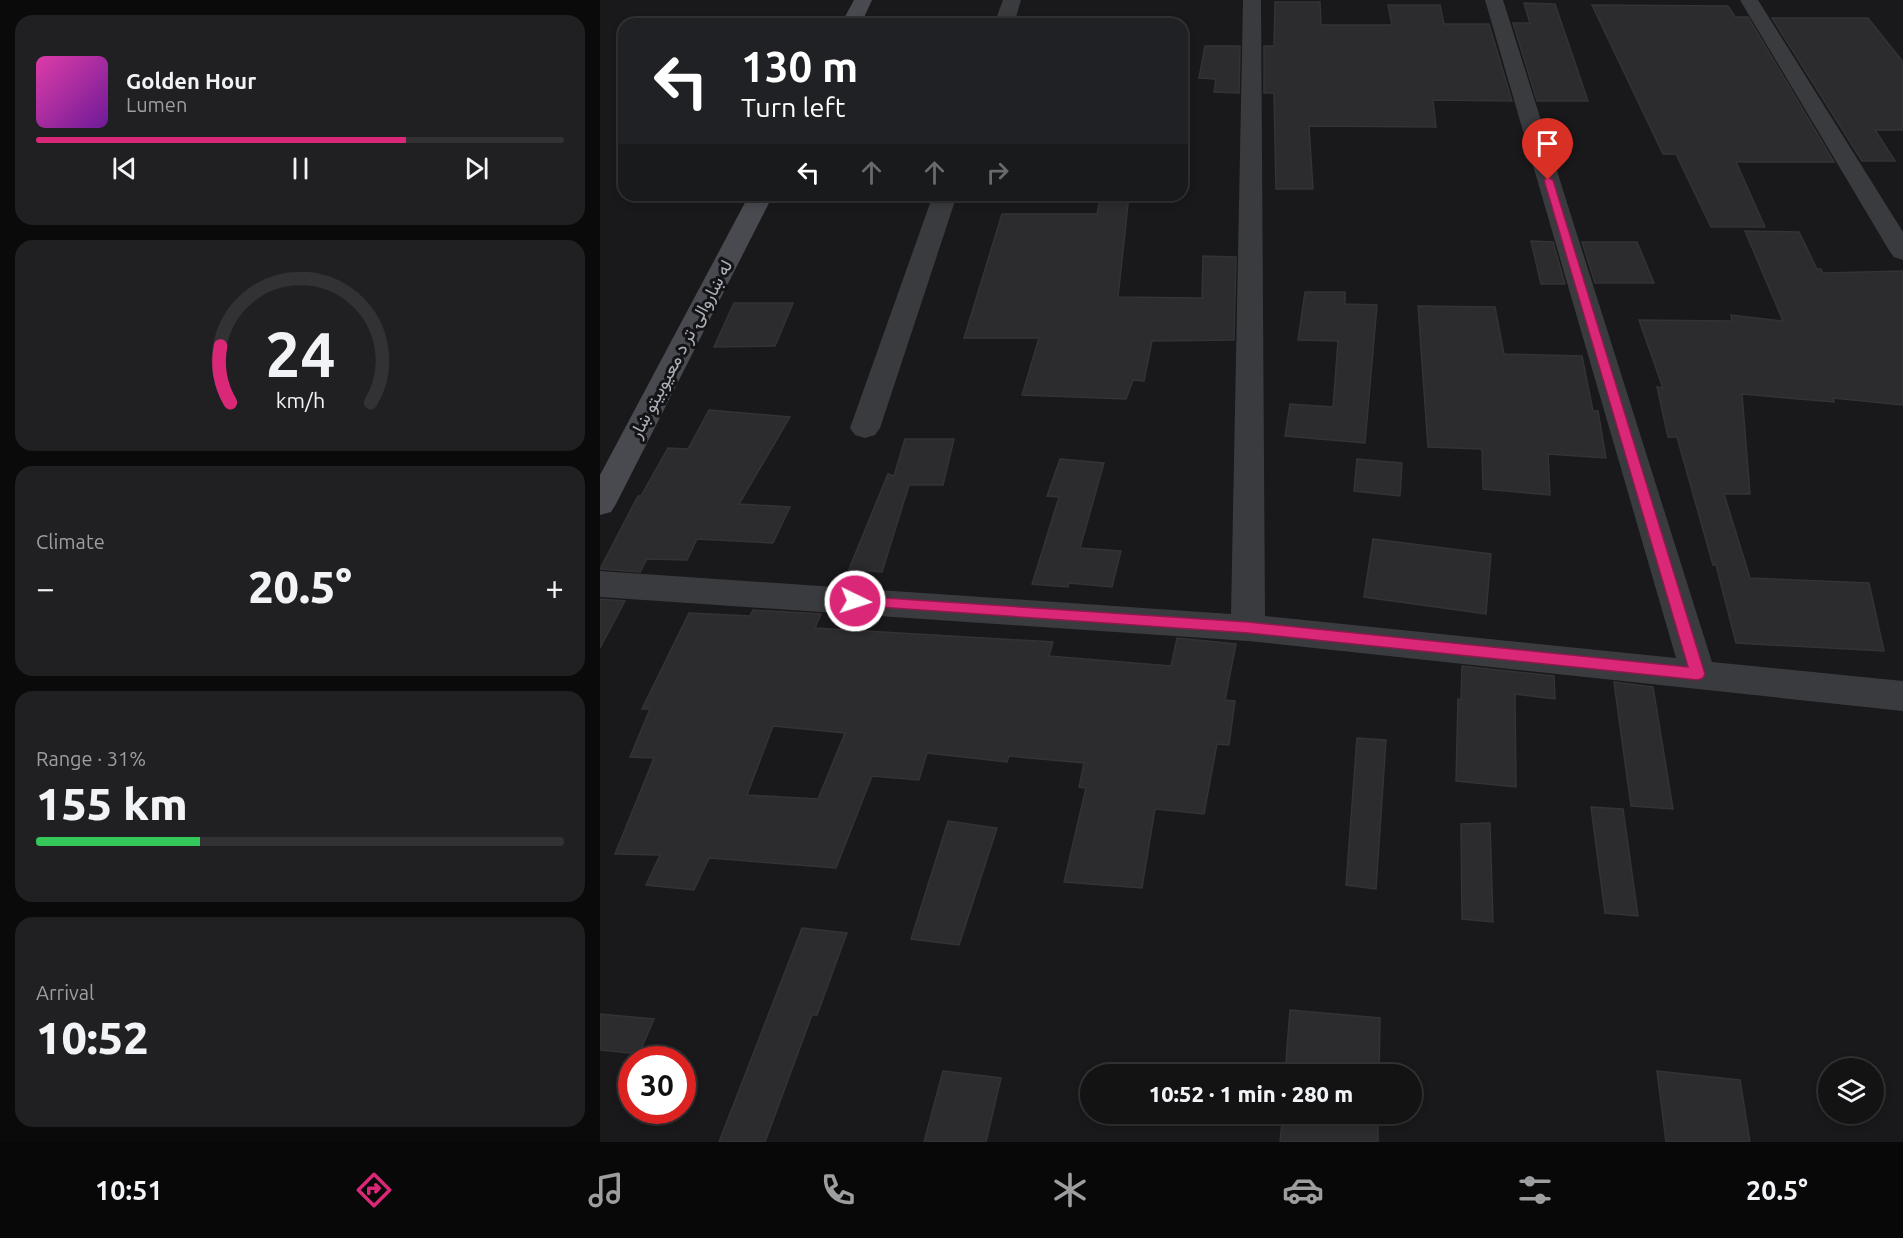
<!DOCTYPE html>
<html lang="en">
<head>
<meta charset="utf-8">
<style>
	:root { --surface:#131314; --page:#202022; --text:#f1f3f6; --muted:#9d9ea0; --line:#323234; --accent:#db2777 }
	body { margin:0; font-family:Ubuntu,Vazirmatn,sans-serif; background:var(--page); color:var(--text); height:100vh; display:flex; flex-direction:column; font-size:22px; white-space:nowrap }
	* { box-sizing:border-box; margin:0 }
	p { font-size:20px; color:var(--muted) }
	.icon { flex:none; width:33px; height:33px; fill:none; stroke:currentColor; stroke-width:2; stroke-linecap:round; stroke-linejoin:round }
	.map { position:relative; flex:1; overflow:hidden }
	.sheet { display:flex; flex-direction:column; gap:15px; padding:15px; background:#0a0a0b; width:600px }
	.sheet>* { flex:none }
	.hud { position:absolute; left:18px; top:18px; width:570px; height:183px; border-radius:18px; box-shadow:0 3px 9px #0003,0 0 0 2px var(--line); background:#202124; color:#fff; overflow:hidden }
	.controls { position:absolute; left:1218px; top:1058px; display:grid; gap:12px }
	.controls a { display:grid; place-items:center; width:66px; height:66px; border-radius:50%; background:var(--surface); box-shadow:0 3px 9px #0003,0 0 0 2px var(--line); font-size:30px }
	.speed { position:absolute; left:18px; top:1046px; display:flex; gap:12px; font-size:30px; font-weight:700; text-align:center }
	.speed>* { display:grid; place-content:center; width:78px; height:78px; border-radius:50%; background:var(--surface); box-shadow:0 3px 9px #0003,0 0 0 2px var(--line); line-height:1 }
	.speed .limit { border:9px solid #d22; background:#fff; color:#111 }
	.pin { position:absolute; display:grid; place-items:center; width:51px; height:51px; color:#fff; margin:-62px -26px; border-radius:50% 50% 50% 0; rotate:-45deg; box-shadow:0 0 6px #0007 }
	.pin .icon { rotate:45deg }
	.me { position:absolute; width:66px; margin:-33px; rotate:94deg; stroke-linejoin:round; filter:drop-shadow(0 0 4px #0008) }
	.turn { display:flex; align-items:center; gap:21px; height:126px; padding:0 24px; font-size:27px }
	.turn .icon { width:78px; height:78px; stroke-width:2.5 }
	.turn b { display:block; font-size:42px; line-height:51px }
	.lanes { display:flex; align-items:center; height:57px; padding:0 24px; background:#0003; justify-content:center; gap:30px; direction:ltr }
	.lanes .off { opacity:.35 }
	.big { font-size:45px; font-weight:800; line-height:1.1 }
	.sheet .card { flex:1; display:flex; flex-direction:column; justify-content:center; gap:9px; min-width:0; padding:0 21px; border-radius:18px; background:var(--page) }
	.sheet .dial { align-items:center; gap:0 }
	.dial svg { height:156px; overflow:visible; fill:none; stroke:var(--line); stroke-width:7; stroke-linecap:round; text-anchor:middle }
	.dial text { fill:var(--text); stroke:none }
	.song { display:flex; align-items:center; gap:18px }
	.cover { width:72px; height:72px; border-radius:9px; background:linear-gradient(135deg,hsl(320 70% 55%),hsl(280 70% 35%)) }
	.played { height:6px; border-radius:3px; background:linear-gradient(90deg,var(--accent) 70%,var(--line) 70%) }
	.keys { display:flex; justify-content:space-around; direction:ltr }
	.heat { display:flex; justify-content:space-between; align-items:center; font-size:33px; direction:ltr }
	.charge { height:9px; border-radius:4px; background:linear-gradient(90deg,#34c759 31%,var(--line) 0) }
	.trip { position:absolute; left:480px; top:1064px; width:342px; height:60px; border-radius:30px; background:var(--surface); box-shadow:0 3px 9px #0003,0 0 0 2px var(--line); font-weight:800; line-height:60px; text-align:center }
	.dock { display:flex; height:96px; justify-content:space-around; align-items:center; background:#080808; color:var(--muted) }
	.dock .icon { width:42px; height:42px }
	.dock .active { color:var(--accent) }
	.dock b { font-size:27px; color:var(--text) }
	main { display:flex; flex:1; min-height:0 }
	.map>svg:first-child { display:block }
</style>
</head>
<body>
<main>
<section class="sheet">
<div class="card">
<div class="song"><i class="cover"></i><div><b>Golden Hour</b><p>Lumen</p></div></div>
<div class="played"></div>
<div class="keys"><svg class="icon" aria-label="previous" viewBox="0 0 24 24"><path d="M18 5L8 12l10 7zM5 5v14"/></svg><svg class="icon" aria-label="pause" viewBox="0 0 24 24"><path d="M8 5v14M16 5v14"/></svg><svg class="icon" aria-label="next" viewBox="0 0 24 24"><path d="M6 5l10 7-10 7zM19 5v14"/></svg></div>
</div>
<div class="card dial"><svg viewBox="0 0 100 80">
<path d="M14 69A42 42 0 1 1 86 69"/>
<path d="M14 69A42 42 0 0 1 9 40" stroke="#db2777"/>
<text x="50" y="56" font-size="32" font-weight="700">24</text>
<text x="50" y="72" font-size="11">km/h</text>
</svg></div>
<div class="card"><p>Climate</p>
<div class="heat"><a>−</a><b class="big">20.5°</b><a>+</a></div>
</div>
<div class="card"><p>Range · 31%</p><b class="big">155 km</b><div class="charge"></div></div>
<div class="card"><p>Arrival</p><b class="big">10:52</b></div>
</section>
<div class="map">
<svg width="1303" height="1142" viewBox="0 0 1303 1142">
	<rect width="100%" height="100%" fill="#19191b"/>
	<g fill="#2c2c2e" stroke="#333336" stroke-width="1.5" fill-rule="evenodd">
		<polygon points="675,2 720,2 721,25 792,25 788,5 840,5 844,24 889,24 912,101 833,100 836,127 709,126 713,189 676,189 674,93 664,93 664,46 674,46"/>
		<polygon points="924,3 955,4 988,101 937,101 913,23 930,23"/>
		<polygon points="992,5 1128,6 1135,17 1148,17 1234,162 1136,162 1165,227 1111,227 1076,154 1063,154"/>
		<polygon points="1172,18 1268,18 1303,62 1303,130 1275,130 1295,161 1262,161"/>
		<polygon points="605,46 640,46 639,93 614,92 616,79 599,78"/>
		<polygon points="501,195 529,195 518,297 602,298 603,256 636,257 634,340 552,341 544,381 533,380 526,399 422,395 439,338 364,338 402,214 497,214"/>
		<polygon points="1145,231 1199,232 1217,269 1221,269 1223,273 1303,271 1303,405 1233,398 1234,402 1142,394 1150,494 1124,494 1150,578 1269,583 1284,651 1136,643 1116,565 1113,565 1077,437 1068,437 1057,387 1063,388 1039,320 1132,321 1131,315 1183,321"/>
		<polygon points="931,241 953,242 965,284 941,284"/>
		<polygon points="982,242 1037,242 1054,283 995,283"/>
		<polygon points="705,292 745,292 745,304 777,305 765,443 685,436 690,404 733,407 738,341 698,340"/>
		<polygon points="134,303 193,303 175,346 114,347"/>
		<polygon points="818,306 895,307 904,354 982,356 993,411 998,411 1006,458 948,454 950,495 883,489 882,449 828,447"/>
		<polygon points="109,410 190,417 139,504 190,507 173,543 97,539 87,560 47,559 40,572 0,569 38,496 41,496 68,448 88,449"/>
		<polygon points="305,439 354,439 343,485 309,485 282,572 249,569 288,474 294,476"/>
		<polygon points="460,459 504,463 480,548 521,551 512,587 469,583 468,587 432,584 459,497 447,496"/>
		<polygon points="757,459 802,463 800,496 754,491"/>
		<polygon points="773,539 891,554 886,614 764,597"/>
		<polygon points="0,599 25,601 0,648"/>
		<path d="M153 610 221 614 215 628 453 642 449 656 571 666 577 638 636 644 625 700 635 701 629 745 617 744 604 814 555 809 542 888 464 882 486 788 479 787 484 763 409 756 407 762 327 753 319 780 272 776 236 868 109 858 94 890 46 885 60 855 15 854 54 758 30 757 50 709H42L89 613 150 616ZM173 726 245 733 218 799 147 795Z"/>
		<polygon points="862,666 954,676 955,699 915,694 916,787 856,781 858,699 861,700"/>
		<polygon points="1014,682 1053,687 1073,809 1031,806"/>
		<polygon points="757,738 786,740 776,889 746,885"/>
		<polygon points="991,807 1023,809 1038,916 1005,913"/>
		<polygon points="348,821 397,828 359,945 311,939"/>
		<polygon points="890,823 893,922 862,919 861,824"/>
		<polygon points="202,928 247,933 217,1015 212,1015 165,1142 119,1142"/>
		<polygon points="690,1010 780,1018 779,1074 685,1074"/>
		<polygon points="0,1014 54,1019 39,1054 0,1050"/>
		<polygon points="343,1071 401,1078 386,1142 324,1142"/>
		<polygon points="1057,1071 1140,1080 1150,1142 1066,1142"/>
		<polygon points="683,1113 778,1113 778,1142 680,1142"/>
	</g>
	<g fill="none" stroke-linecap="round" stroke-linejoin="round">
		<g fill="#3a3b3f" fill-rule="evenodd">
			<polygon points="403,0 421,0 414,24 394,24"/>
			<polygon points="643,0 661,0 665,616 1076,658 885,0 903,0 1112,662 1303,681 1303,711 648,641 0,597 0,571 631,614"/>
			<polygon points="1140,0 1158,0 1303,232 1303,260 1294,257 1290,252"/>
			<polygon points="333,195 357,195 280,428 275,435 265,438 255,435 250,428"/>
		</g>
		<g fill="#484a4f" fill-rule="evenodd">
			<polygon points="254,0 272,0 261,24 241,24"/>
			<polygon points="149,195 173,195 16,504 11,512 0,515 0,475"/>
		</g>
	</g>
	<polygon fill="#db2777" stroke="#8e194d" stroke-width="1.5" points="948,177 953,180 1105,674 1103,678 1098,680 648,633 250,605 248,601 250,598 255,596 648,622 1088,667 944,180"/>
	<g text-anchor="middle" stroke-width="6" stroke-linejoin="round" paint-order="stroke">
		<g font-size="18" fill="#acb1b9" stroke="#141416">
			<text transform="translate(81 349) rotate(-62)" y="6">له ښاروالۍ تر د معیوبیتو ښار</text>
		</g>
	</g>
</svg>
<div class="controls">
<a><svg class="icon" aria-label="layers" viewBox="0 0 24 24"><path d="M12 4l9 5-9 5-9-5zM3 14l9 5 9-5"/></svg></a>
</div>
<div class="speed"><div class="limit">30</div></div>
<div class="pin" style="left:948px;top:180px;background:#d93025"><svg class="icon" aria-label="arrive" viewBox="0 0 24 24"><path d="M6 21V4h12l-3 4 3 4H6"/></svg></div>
<svg class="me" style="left:255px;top:601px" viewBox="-20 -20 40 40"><circle r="17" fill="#db2777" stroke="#fff" stroke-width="3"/><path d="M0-11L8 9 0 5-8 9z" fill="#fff"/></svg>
<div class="trip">10:52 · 1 min · 280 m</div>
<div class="hud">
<div class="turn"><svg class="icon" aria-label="left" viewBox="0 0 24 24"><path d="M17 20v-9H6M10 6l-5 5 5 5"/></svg><div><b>130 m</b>Turn left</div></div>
<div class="lanes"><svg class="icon" aria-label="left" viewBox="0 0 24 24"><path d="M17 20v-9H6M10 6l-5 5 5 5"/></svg><svg class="icon off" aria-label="ahead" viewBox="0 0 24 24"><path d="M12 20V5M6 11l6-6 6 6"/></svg><svg class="icon off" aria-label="ahead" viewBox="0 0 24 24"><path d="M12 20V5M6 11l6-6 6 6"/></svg><svg class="icon off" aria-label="right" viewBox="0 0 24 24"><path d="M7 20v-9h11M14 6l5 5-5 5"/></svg></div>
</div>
</div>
</main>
<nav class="dock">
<b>10:51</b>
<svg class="icon active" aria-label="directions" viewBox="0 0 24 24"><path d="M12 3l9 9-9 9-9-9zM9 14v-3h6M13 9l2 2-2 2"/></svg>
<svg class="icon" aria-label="music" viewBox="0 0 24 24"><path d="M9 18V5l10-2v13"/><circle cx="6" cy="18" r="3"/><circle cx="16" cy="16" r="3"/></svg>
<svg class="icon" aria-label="phone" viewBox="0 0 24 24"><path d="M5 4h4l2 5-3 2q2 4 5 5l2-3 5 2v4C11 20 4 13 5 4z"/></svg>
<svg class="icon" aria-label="climate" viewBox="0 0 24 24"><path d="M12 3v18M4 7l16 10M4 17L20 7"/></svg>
<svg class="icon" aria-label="car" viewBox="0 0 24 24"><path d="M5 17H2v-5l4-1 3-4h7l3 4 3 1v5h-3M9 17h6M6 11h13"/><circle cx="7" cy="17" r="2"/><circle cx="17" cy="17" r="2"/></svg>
<svg class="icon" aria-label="filters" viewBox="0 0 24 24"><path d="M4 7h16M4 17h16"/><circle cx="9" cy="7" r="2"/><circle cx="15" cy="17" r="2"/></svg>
<b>20.5°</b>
</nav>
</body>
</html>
